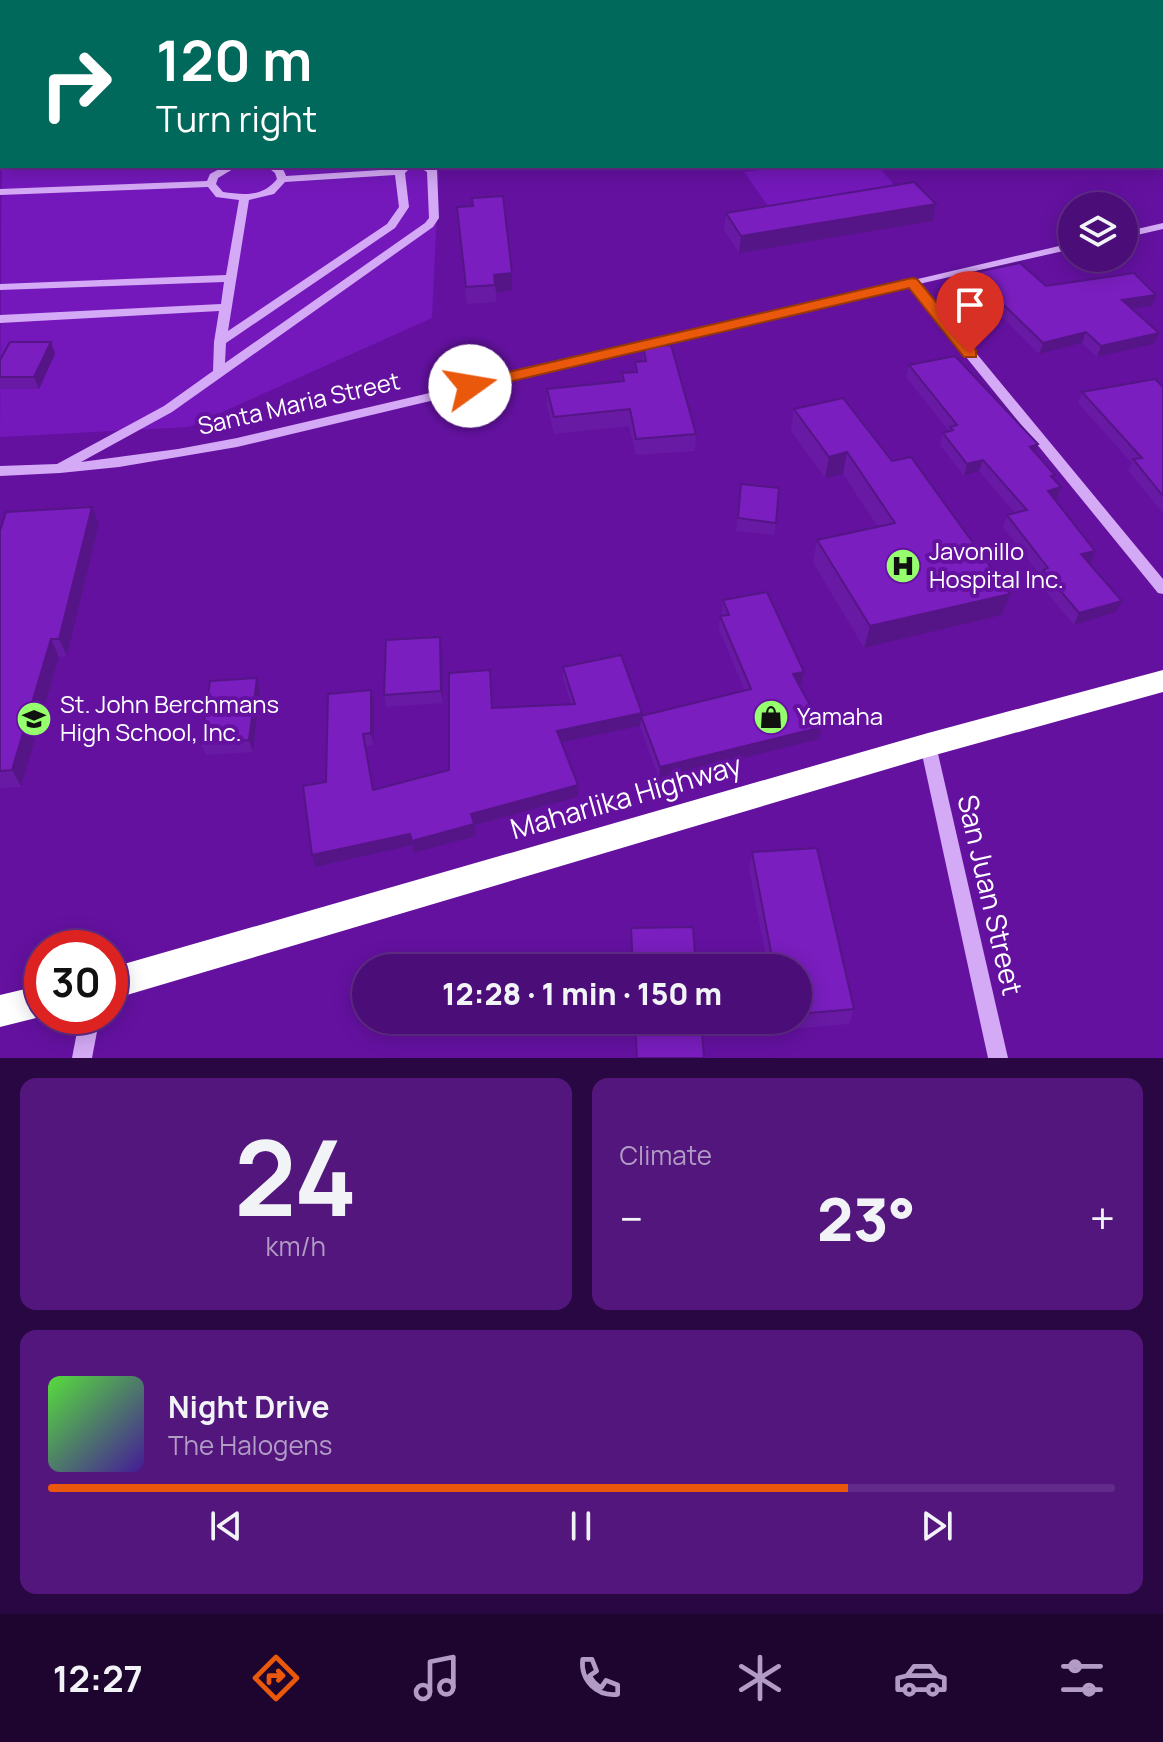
<!DOCTYPE html>
<html lang="en">
<head>
<meta charset="utf-8">
<style>
	:root { --surface:#4b0d78; --page:#52167d; --text:#f1f3f6; --muted:#b29cc6; --line:#622d8a; --accent:#ea580c }
	body { margin:0; font-family:Manrope,sans-serif; background:var(--page); color:var(--text); height:100vh; display:flex; flex-direction:column; font-size:30px; white-space:nowrap }
	* { box-sizing:border-box; margin:0 }
	p { font-size:26px; color:var(--muted) }
	.icon { flex:none; width:44px; height:44px; fill:none; stroke:currentColor; stroke-width:2; stroke-linecap:round; stroke-linejoin:round }
	.map { position:relative; height:1058px; overflow:hidden }
	.sheet { display:flex; flex-direction:column; gap:20px; padding:20px; background:#290742; flex:1 }
	.sheet>* { flex:none }
	.top-card { position:absolute; left:0px; top:0px; width:1164px; height:168px; box-shadow:0 4px 20px #0003,0 0 0 2px var(--line); background:#00695c; color:#fff; overflow:hidden }
	.tools { position:absolute; left:1058px; top:192px; display:grid; gap:16px }
	.tools a { display:grid; place-items:center; width:80px; height:80px; border-radius:50%; background:var(--surface); box-shadow:0 4px 20px #0003,0 0 0 2px var(--line); font-size:40px }
	.speed { position:absolute; left:24px; top:930px; display:flex; gap:16px; font-size:40px; font-weight:700; text-align:center }
	.speed>* { display:grid; place-content:center; width:104px; height:104px; border-radius:50%; background:var(--surface); box-shadow:0 4px 20px #0003,0 0 0 2px var(--line); line-height:1 }
	.speed .limit { border:12px solid #d22; background:#fff; color:#111 }
	.pin { position:absolute; display:grid; place-items:center; width:68px; height:68px; color:#fff; margin:-82px -34px; border-radius:50% 50% 50% 0; rotate:-45deg; box-shadow:0 0 8px #0007 }
	.pin .icon { rotate:45deg }
	.me { position:absolute; width:88px; margin:-44px; rotate:77deg; stroke-linejoin:round; filter:drop-shadow(0 0 6px #0008) }
	.turn { display:flex; align-items:center; gap:28px; height:168px; padding:0 24px; font-size:36px }
	.turn .icon { width:104px; height:104px; stroke-width:2.5 }
	.turn b { display:block; font-size:56px; line-height:68px }
	.big { font-size:60px; font-weight:800; line-height:1.1 }
	.sheet .tile { flex:1; display:flex; flex-direction:column; justify-content:center; gap:12px; min-width:0; padding:0 28px; border-radius:16px; background:var(--page) }
	.sheet .dial { align-items:center; gap:0 }
	.dial b { font-size:104px; line-height:1 }
	.song { display:flex; align-items:center; gap:24px }
	.cover { width:96px; height:96px; border-radius:12px; background:linear-gradient(135deg,hsl(110 70% 55%),hsl(260 70% 35%)) }
	.played { height:8px; border-radius:4px; background:linear-gradient(90deg,var(--accent) 75%,var(--line) 75%) }
	.keys { display:flex; justify-content:space-around; direction:ltr }
	.heat { display:flex; justify-content:space-between; align-items:center; font-size:44px; direction:ltr }
	.sheet .tiles { flex:1; display:grid; gap:20px; grid-template-columns:1fr 1fr }
	.tile:last-child { grid-column:span 2 }
	.trip { position:absolute; left:352px; top:954px; width:460px; height:80px; border-radius:40px; background:var(--surface); box-shadow:0 4px 20px #0003,0 0 0 2px var(--line); font-weight:800; line-height:80px; text-align:center }
	.dock { display:flex; height:128px; justify-content:space-around; align-items:center; background:#1e0530; color:var(--muted) }
	.dock .icon { width:56px; height:56px }
	.dock .current { color:var(--accent) }
	.dock b { font-size:36px; color:var(--text) }
	.map>svg:first-child { display:block }
</style>
</head>
<body>
<div class="map">
<svg width="1163" height="1058" viewBox="0 0 1163 1058">
	<rect width="100%" height="100%" fill="#6411a0"/>
	<g fill="#7418bb">
		<polygon points="126,0 457,0 457,2 125,2"/>
		<polygon points="2,125 2,166 439,166 432,318 189,427 0,437"/>
		<polygon points="786,166 878,166 902,194 773,213 744,172"/>
	</g>
	<g fill="none" stroke-linecap="round" stroke-linejoin="round">
		<g fill="#d4a9f5" fill-rule="evenodd">
			<rect x="0" y="21" width="2" height="6"/>
			<path d="M225 166H238L218 178 216 184 223 192C244 195 263 197 277 179L275 173 266 166C276 166 283 165 286 176L397 169 401 166H412L405 173 409 207 395 228 226 343 225 363 425 223 429 218 427 172 418 166H431L437 170 439 218 433 227 172 412 81 462 178 449 237 438 1072 243V249L919 284 1163 579V594L1158 593 909 287 237 447 119 467 60 473 0 476V466L57 464 164 406 213 371 214 342 219 311 0 323V315L221 304 224 282 0 290V284L226 275 239 200 216 197 208 187 0 195V189L207 181 210 174ZM395 175 399 207 387 224 228 331 249 200 274 194 285 182Z"/>
			<polygon points="1163,223 1163,229 1124,238 1124,232"/>
			<polygon points="928,738 934,740 936,745 1008,1058 988,1058 920,745 922,740"/>
			<polygon points="80,1016 100,1016 92,1058 72,1058"/>
		</g>
		<g fill="#fff" fill-rule="evenodd">
			<polygon points="1163,670 1163,692 928,757 110,1000 110,968 928,733"/>
			<polygon points="42,985 44,1016 0,1027 0,995"/>
		</g>
	</g>
	<g fill="#691aa4">
		<polygon points="936,204 933,221 739,253 724,230 726,213"/>
		<polygon points="458,224 512,273 512,290 496,293 496,302 467,304"/>
		<polygon points="971,273 1152,306 1132,309 1159,333 1154,344 1097,357 1082,343 1039,354 969,284"/>
		<polygon points="643,347 696,434 695,451 636,455 629,426 554,434 547,405 547,389 621,381 622,373 634,372 635,362 642,361"/>
		<polygon points="55,354 39,389 0,389 0,360"/>
		<polygon points="909,365 1036,453 1054,479 1057,499 1055,500 1116,612 1074,625 1038,582 1041,576 1003,527 1007,515 1015,513 979,471 964,476 940,445 943,433 949,431 906,377"/>
		<polygon points="1163,387 1163,512 1162,512 1128,470 1132,463 1078,403 1082,392"/>
		<polygon points="843,398 1002,615 864,648 813,562 817,540 878,527 843,474 825,478 791,431 794,409"/>
		<polygon points="741,484 776,523 774,535 736,531"/>
		<polygon points="99,524 67,656 59,657 21,787 0,788 0,531"/>
		<polygon points="723,600 804,672 802,684 799,685 822,727 819,739 659,779 640,726 562,742 578,797 475,825 476,836 414,853 413,845 315,867 312,855 371,690 374,702 374,745 366,746 373,790 449,770 493,708 571,704 563,679 563,667 642,713 642,716 745,691 719,629 720,616 723,616 722,613"/>
		<polygon points="440,637 442,649 443,703 386,707 384,695"/>
		<polygon points="257,678 260,690 253,752 206,755 201,743"/>
		<polygon points="752,852 854,1009 849,1024 779,1030 777,1020 798,1020 798,968 768,968 749,869"/>
		<polygon points="634,1020 701,1020 704,1058 636,1058"/>
	</g>
	<g fill="#551586">
		<polygon points="936,204 933,221 739,253 741,236"/>
		<polygon points="512,273 512,290 496,293 494,275"/>
		<polygon points="1156,295 1152,306 1118,311 1122,300"/>
		<polygon points="1086,332 1082,343 1039,354 1043,343"/>
		<polygon points="1159,333 1154,344 1097,357 1101,346"/>
		<polygon points="51,342 55,354 39,389 34,377"/>
		<polygon points="1038,444 1034,456 1030,447"/>
		<polygon points="847,452 843,474 825,478 829,457"/>
		<polygon points="983,460 979,471 964,476 967,464"/>
		<polygon points="1061,487 1057,499 1044,503 1048,491"/>
		<polygon points="92,507 99,524 67,656 59,639"/>
		<polygon points="1095,551 1091,563 1077,566 1081,554"/>
		<polygon points="1010,594 1002,615 864,648 870,626"/>
		<polygon points="1122,601 1116,612 1074,625 1079,613"/>
		<polygon points="440,637 442,649 443,703 441,691"/>
		<polygon points="51,639 59,657 21,787 12,770"/>
		<polygon points="804,672 802,684 791,686 793,674"/>
		<polygon points="257,678 260,690 253,752 249,740"/>
		<polygon points="371,690 374,702 374,745 371,733"/>
		<polygon points="642,713 640,726 558,743 557,731"/>
		<polygon points="822,727 819,739 659,779 660,767"/>
		<polygon points="578,785 578,797 475,825 476,836 414,853 412,841 471,814"/>
		<polygon points="410,834 413,845 315,867 312,855"/>
	</g>
	<g fill="#7a1ebf" stroke="#551586" stroke-width="2">
		<polygon points="914,182 936,204 741,236 726,213"/>
		<polygon points="503,196 512,273 494,275 495,285 466,287 457,207 473,206 472,198"/>
		<polygon points="1020,263 1046,286 1134,273 1156,295 1122,300 1159,333 1101,346 1086,332 1043,343 971,273"/>
		<polygon points="10,342 51,342 34,377 0,377 0,360"/>
		<polygon points="671,345 696,434 636,439 630,409 554,417 547,389 624,381 622,373 637,372 635,362 646,361 643,347"/>
		<polygon points="955,356 1038,444 1030,447 1055,475 1051,476 1061,487 1048,491 1095,551 1081,554 1122,601 1079,613 1043,570 1048,568 1007,515 1027,510 983,460 967,464 943,433 953,430 950,427 957,425 909,365"/>
		<polygon points="1155,379 1163,387 1163,496 1133,459 1142,458 1082,392"/>
		<polygon points="843,398 892,461 911,457 1010,594 870,626 817,540 895,523 847,452 829,457 794,409"/>
		<polygon points="741,484 779,488 776,523 738,518"/>
		<polygon points="92,507 59,639 51,639 12,770 0,771 0,531 6,512"/>
		<polygon points="767,592 804,672 793,674 822,727 660,767 641,716 751,689 720,616 729,615 723,600"/>
		<polygon points="440,637 441,691 384,695 386,640"/>
		<polygon points="621,655 642,713 557,731 578,785 471,814 474,824 412,841 410,834 312,855 303,786 326,782 328,694 371,690 371,733 363,734 373,790 449,770 449,673 490,670 492,708 575,704 563,667"/>
		<polygon points="257,678 249,740 201,743 210,681"/>
		<polygon points="817,848 854,1009 798,1014 798,968 774,968 752,852"/>
		<polygon points="693,927 696,968 633,968 631,928"/>
		<polygon points="635,1020 701,1020 704,1058 637,1058"/>
	</g>
	<polygon fill="#ea580c" stroke="#983908" stroke-width="2" points="912,278 917,279 976,350 976,357 964,357 909,288 470,391 462,386 470,381"/>
	<defs>
		<symbol id="hospital-disc" viewBox="-11 -11 22 22"><circle r="9.5" fill="#95ff6d" stroke="#6411a0"/><path d="M-5-5h3v3.5h4V-5h3V5h-3V1.5h-4V5h-3Z" fill="#111"/></symbol>
		<symbol id="shop-disc" viewBox="-11 -11 22 22"><circle r="9.5" fill="#95ff6d" stroke="#6411a0"/><path d="M-5-2.5h2.3a2.7 3.5 0 0 1 5.4 0H5L5.5 6h-11ZM-1.5-2.5h3a1.5 2.3 0 0 0-3 0Z" fill="#111"/></symbol>
		<symbol id="school-disc" viewBox="-11 -11 22 22"><circle r="9.5" fill="#95ff6d" stroke="#6411a0"/><path d="M0-5L7-2L0 1L-7-2ZM-4 1L0 2.5L4 1V4Q0 6-4 4Z" fill="#111"/></symbol>
	</defs>
	<g fill-rule="evenodd">
		<use href="#hospital-disc" x="883" y="546" width="40" height="40"/>
		<use href="#shop-disc" x="751" y="697" width="40" height="40"/>
		<use href="#school-disc" x="14" y="699" width="40" height="40"/>
	</g>
	<g text-anchor="middle" stroke-width="8" stroke-linejoin="round" paint-order="stroke">
		<g font-size="24" fill="#fff" stroke="#6411a0">
			<text transform="translate(299 404) rotate(-13)" y="8">Santa Maria Street</text>
		</g>
		<g font-size="24" fill="#fff" stroke="#6411a0" text-anchor="start">
			<text x="929" y="560">Javonillo<tspan x="929" dy="28">Hospital Inc.</tspan></text>
			<text x="60" y="713">St. John Berchmans<tspan x="60" dy="28">High School, Inc.</tspan></text>
			<text x="797" y="725">Yamaha</text>
		</g>
		<g font-size="28" fill="#fff" stroke="#6411a0">
			<text transform="translate(626 797) rotate(-16)" y="10">Maharlika Highway</text>
			<text transform="translate(990 895) rotate(77)" y="10">San Juan Street</text>
		</g>
	</g>
</svg>
<div class="tools">
<a><svg class="icon" aria-label="layers" viewBox="0 0 24 24"><path d="M12 4l9 5-9 5-9-5zM3 14l9 5 9-5"/></svg></a>
</div>
<div class="speed"><div class="limit">30</div></div>
<div class="pin" style="left:970px;top:353px;background:#d93025"><svg class="icon" aria-label="arrive" viewBox="0 0 24 24"><path d="M6 21V4h12l-3 4 3 4H6"/></svg></div>
<svg class="me" style="left:470px;top:386px" viewBox="-20 -20 40 40"><circle r="19" fill="#fff"/><path d="M0-13L10 11 0 6-10 11z" fill="#ea580c"/></svg>
<div class="trip">12:28 · 1 min · 150 m</div>
<div class="top-card">
<div class="turn"><svg class="icon" aria-label="right" viewBox="0 0 24 24"><path d="M7 20v-9h11M14 6l5 5-5 5"/></svg><div><b>120 m</b>Turn right</div></div>
</div>
</div>
<section class="sheet">
<div class="tiles">
<div class="tile dial"><b>24</b><p>km/h</p></div>
<div class="tile"><p>Climate</p>
<div class="heat"><a>−</a><b class="big">23°</b><a>+</a></div>
</div>
<div class="tile">
<div class="song"><i class="cover"></i><div><b>Night Drive</b><p>The Halogens</p></div></div>
<div class="played"></div>
<div class="keys"><svg class="icon" aria-label="previous" viewBox="0 0 24 24"><path d="M18 5L8 12l10 7zM5 5v14"/></svg><svg class="icon" aria-label="pause" viewBox="0 0 24 24"><path d="M8 5v14M16 5v14"/></svg><svg class="icon" aria-label="next" viewBox="0 0 24 24"><path d="M6 5l10 7-10 7zM19 5v14"/></svg></div>
</div>
</div>
</section>
<nav class="dock">
<b>12:27</b>
<svg class="icon current" aria-label="directions" viewBox="0 0 24 24"><path d="M12 3l9 9-9 9-9-9zM9 14v-3h6M13 9l2 2-2 2"/></svg>
<svg class="icon" aria-label="music" viewBox="0 0 24 24"><path d="M9 18V5l10-2v13"/><circle cx="6" cy="18" r="3"/><circle cx="16" cy="16" r="3"/></svg>
<svg class="icon" aria-label="phone" viewBox="0 0 24 24"><path d="M5 4h4l2 5-3 2q2 4 5 5l2-3 5 2v4C11 20 4 13 5 4z"/></svg>
<svg class="icon" aria-label="climate" viewBox="0 0 24 24"><path d="M12 3v18M4 7l16 10M4 17L20 7"/></svg>
<svg class="icon" aria-label="car" viewBox="0 0 24 24"><path d="M5 17H2v-5l4-1 3-4h7l3 4 3 1v5h-3M9 17h6M6 11h13"/><circle cx="7" cy="17" r="2"/><circle cx="17" cy="17" r="2"/></svg>
<svg class="icon" aria-label="filters" viewBox="0 0 24 24"><path d="M4 7h16M4 17h16"/><circle cx="9" cy="7" r="2"/><circle cx="15" cy="17" r="2"/></svg>
</nav>
</body>
</html>
